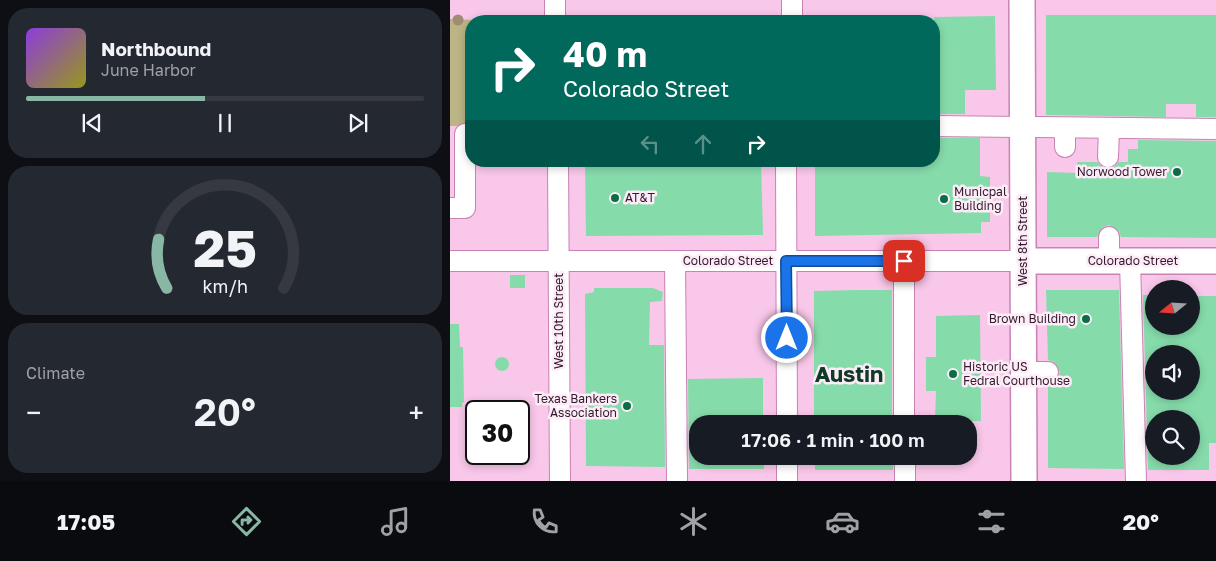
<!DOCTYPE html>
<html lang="en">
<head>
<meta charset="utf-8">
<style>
	:root { --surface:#171b24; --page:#242831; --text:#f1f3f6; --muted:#9ea1a6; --line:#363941; --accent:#89b7a6 }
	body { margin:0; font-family:"Golos Text",sans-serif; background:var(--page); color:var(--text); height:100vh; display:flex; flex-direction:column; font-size:19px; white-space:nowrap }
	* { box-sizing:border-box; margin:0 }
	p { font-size:16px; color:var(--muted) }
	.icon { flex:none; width:28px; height:28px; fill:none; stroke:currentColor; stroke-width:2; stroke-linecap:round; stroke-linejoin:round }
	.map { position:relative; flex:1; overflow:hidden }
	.drawer { display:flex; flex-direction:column; gap:8px; padding:8px; background:#0d0f14; width:450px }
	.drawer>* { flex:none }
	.hud { position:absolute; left:15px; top:15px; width:475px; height:152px; border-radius:20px; box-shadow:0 2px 8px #0003; background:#00695c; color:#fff; overflow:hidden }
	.needle { width:32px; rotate:252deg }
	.controls { position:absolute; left:695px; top:280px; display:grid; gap:10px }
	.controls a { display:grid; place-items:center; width:55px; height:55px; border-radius:50%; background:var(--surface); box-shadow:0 2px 8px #0003; font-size:25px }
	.speed { position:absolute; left:15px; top:400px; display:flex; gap:10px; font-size:25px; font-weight:700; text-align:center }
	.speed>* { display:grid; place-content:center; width:65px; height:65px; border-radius:50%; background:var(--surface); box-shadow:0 2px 8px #0003; line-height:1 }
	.speed .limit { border:2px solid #111; border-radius:8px; background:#fff; color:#111 }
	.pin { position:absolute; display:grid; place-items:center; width:42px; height:42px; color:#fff; margin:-21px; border-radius:10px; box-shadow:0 2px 8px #0006 }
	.me { position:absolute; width:55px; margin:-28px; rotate:0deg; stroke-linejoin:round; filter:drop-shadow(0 0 4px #0008) }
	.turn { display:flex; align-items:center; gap:18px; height:105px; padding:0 15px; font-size:22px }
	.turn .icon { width:65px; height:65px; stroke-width:2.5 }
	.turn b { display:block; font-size:35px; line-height:42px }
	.lanes { display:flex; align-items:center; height:48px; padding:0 15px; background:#0003; justify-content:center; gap:25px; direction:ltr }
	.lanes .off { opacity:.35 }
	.big { font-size:38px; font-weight:600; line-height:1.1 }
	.drawer .widget { flex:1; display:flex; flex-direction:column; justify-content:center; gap:8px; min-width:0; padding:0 18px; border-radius:20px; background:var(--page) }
	.drawer .dial { align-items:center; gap:0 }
	.dial svg { height:130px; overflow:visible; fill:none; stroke:var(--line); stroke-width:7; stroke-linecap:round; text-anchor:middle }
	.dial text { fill:var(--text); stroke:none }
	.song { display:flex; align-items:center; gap:15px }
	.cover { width:60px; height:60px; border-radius:8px; background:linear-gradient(135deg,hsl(270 70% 55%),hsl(60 70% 35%)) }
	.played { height:5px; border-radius:2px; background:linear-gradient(90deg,var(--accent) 45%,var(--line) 45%) }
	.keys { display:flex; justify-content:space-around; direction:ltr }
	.heat { display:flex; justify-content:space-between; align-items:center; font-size:28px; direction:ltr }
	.trip { position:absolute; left:239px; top:415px; width:288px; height:50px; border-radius:20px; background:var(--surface); box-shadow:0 2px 8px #0003; font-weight:600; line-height:50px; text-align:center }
	.tab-bar { display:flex; height:80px; justify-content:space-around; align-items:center; background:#090b0e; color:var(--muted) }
	.tab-bar .icon { width:35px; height:35px }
	.tab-bar .on { color:var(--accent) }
	.tab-bar b { font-size:22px; color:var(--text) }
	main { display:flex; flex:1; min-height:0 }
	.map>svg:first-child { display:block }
</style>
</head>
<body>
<main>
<section class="drawer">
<div class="widget">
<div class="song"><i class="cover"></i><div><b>Northbound</b><p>June Harbor</p></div></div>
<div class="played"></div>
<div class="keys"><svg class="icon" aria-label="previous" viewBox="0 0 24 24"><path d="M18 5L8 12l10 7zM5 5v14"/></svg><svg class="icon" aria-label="pause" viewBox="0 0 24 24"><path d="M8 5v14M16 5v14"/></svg><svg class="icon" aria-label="next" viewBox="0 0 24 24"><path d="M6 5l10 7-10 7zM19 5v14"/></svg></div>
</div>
<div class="widget dial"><svg viewBox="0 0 100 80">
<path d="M14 69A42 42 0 1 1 86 69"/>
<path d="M14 69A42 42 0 0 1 9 39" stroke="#89b7a6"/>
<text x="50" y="56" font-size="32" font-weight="700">25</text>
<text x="50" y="72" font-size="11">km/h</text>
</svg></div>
<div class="widget"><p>Climate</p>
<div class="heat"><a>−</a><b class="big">20°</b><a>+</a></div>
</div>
</section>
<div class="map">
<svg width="766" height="481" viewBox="0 0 766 481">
	<rect width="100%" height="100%" fill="#f9daee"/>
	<path fill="#f9c7e9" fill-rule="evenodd" d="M0 0H766V481H0ZM21 21H484V161H21ZM704 289H741V326H704ZM704 354H741V391H704ZM26 411H69V454H26ZM704 419H741V456H704ZM248 424H518V456H248Z"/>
	<polygon fill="#bdb486" points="0,19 27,20 21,21 21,126 0,126"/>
	<g fill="#86dbab" fill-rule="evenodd">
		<polygon points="596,15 766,15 766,117 746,117 746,104 716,104 716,117 596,115"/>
		<polygon points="545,16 546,90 515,90 515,114 484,114 484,17"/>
		<polygon points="484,138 530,138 530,176 540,177 540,222 531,222 531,233 365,236 365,161 484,161"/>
		<polygon points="688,140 766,141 766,238 671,237 669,231 659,225 653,227 647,237 597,237 597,172 627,173 627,162 647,162 652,167 663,168 669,162 678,162 678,149 688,149"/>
		<polygon points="135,161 311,161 313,235 136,236"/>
		<rect x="60" y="275" width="15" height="13"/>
		<polygon points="144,288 203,288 213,292 212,301 200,302 199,345 214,345 215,467 136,466 135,294 144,292"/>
		<polygon points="406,290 442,290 442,424 364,424 364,291"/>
		<polygon points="596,290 669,290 674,469 598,468 598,384 608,378 610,372 604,362 598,360"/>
		<path d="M693 295H704V326H741V296H766V443H759V470H698ZM704 354H741V391H704ZM704 419H741V456H704Z"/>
		<polygon points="530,315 531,421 485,421 486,391 476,391 476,357 486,357 486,316"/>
		<polygon points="0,324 9,324 10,347 13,347 14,402 12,403 12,407 0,407"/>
		<circle cx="52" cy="364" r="7"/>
		<polygon points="313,378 313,424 248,424 248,456 314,456 314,469 239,469 238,379"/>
		<rect x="365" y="456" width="78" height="14"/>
	</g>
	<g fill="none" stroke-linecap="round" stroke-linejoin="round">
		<defs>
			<g id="minor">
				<polyline points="105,0 105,21"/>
				<polyline points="342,0 342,21"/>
				<polyline points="484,126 766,129"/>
				<polyline points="615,128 615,147"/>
				<polyline points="658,157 659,128"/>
				<polyline points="108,161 110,481"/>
				<polyline points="336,161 337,424"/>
				<polyline points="0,208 15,208 15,134 21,134"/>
				<polyline points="0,261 573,261"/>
				<polyline points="225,261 227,481"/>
				<polyline points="454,261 454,424"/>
				<polyline points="659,261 659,237"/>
				<polyline points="680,261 686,481"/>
				<polyline points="573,372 598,372"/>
				<polyline points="337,456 337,481"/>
				<polyline points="455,456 455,481"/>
			</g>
			<g id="major">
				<polyline points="572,0 574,481"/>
				<polyline points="573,261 766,261"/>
			</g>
		</defs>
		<use href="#minor" stroke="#c982b4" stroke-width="22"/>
		<use href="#major" stroke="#c982b4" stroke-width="28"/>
		<use href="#minor" stroke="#fff" stroke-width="20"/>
		<use href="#major" stroke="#fff" stroke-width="25"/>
	</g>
	<circle fill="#a08c73" cx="8" cy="20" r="5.5"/>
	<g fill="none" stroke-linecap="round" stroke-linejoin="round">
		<defs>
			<polyline id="route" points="337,338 336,261 454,261"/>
		</defs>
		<use href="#route" stroke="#114b97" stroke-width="12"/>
		<use href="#route" stroke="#1a73e8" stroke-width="9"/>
	</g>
	<g fill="#096e45" stroke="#fcecf7" stroke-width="2">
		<circle cx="727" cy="172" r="5"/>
		<circle cx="165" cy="198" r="5"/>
		<circle cx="494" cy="199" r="5"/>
		<circle cx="636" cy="319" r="5"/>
		<circle cx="503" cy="374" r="5"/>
		<circle cx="177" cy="406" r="5"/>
	</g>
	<g text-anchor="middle" stroke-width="5" stroke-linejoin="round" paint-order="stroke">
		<g font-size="12" fill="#34182c" stroke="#fcecf7" text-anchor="end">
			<text x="717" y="176">Norwood Tower</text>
			<text x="504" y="196" text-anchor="start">Municpal<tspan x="504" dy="14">Building</tspan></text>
			<text x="175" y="202" text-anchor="start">AT&amp;T</text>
			<text x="626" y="323">Brown Building</text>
			<text x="513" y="371" text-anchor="start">Historic US<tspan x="513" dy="14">Fedral Courthouse</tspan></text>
			<text x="167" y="403">Texas Bankers<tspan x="167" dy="14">Association</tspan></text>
		</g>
		<g font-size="12" fill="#34182c" stroke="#fcecf7">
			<text transform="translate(573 241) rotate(-90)" y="4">West 8th Street</text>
			<text x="278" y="265">Colorado Street</text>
			<text x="683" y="265">Colorado Street</text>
			<text transform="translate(109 321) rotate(-90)" y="4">West 10th Street</text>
		</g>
		<g font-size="22" font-weight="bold" fill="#0f3a25" stroke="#fcecf7">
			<text x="399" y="382">Austin</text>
		</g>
	</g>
</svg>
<div class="controls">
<a><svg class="needle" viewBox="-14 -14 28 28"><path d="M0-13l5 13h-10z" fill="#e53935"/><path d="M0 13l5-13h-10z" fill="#9ea1a6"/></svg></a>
<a><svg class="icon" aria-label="sound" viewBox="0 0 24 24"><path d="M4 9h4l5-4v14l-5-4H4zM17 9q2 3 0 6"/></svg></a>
<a><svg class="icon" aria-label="search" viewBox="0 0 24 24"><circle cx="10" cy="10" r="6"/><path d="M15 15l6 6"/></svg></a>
</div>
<div class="speed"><div class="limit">30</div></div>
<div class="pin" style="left:454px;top:261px;background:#d93025"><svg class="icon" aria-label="arrive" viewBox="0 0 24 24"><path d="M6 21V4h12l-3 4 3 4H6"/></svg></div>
<svg class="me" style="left:337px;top:338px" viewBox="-20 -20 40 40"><circle r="17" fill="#1a73e8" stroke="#fff" stroke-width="3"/><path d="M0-11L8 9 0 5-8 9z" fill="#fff"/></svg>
<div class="trip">17:06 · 1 min · 100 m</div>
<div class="hud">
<div class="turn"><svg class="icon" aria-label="right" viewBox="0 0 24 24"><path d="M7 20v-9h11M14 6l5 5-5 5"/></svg><div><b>40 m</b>Colorado Street</div></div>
<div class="lanes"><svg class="icon off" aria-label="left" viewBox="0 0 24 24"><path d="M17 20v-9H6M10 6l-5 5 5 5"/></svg><svg class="icon off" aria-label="ahead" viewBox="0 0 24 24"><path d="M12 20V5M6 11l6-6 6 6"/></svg><svg class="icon" aria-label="right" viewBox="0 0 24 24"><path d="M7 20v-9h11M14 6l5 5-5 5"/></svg></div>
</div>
</div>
</main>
<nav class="tab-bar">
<b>17:05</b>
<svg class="icon on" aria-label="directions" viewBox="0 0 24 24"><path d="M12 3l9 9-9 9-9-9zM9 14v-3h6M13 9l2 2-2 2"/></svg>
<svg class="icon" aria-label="music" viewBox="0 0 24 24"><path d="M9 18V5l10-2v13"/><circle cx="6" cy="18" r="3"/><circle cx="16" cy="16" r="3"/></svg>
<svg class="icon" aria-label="phone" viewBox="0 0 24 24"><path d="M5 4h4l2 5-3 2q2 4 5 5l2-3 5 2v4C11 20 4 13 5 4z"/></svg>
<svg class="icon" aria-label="climate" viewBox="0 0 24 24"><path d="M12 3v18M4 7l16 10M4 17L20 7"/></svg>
<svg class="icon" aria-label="car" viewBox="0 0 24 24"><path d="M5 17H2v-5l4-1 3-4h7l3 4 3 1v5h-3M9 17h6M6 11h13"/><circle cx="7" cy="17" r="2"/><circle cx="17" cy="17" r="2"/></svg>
<svg class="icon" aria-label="filters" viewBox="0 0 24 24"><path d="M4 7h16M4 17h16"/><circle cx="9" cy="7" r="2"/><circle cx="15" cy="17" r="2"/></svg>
<b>20°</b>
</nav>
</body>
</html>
